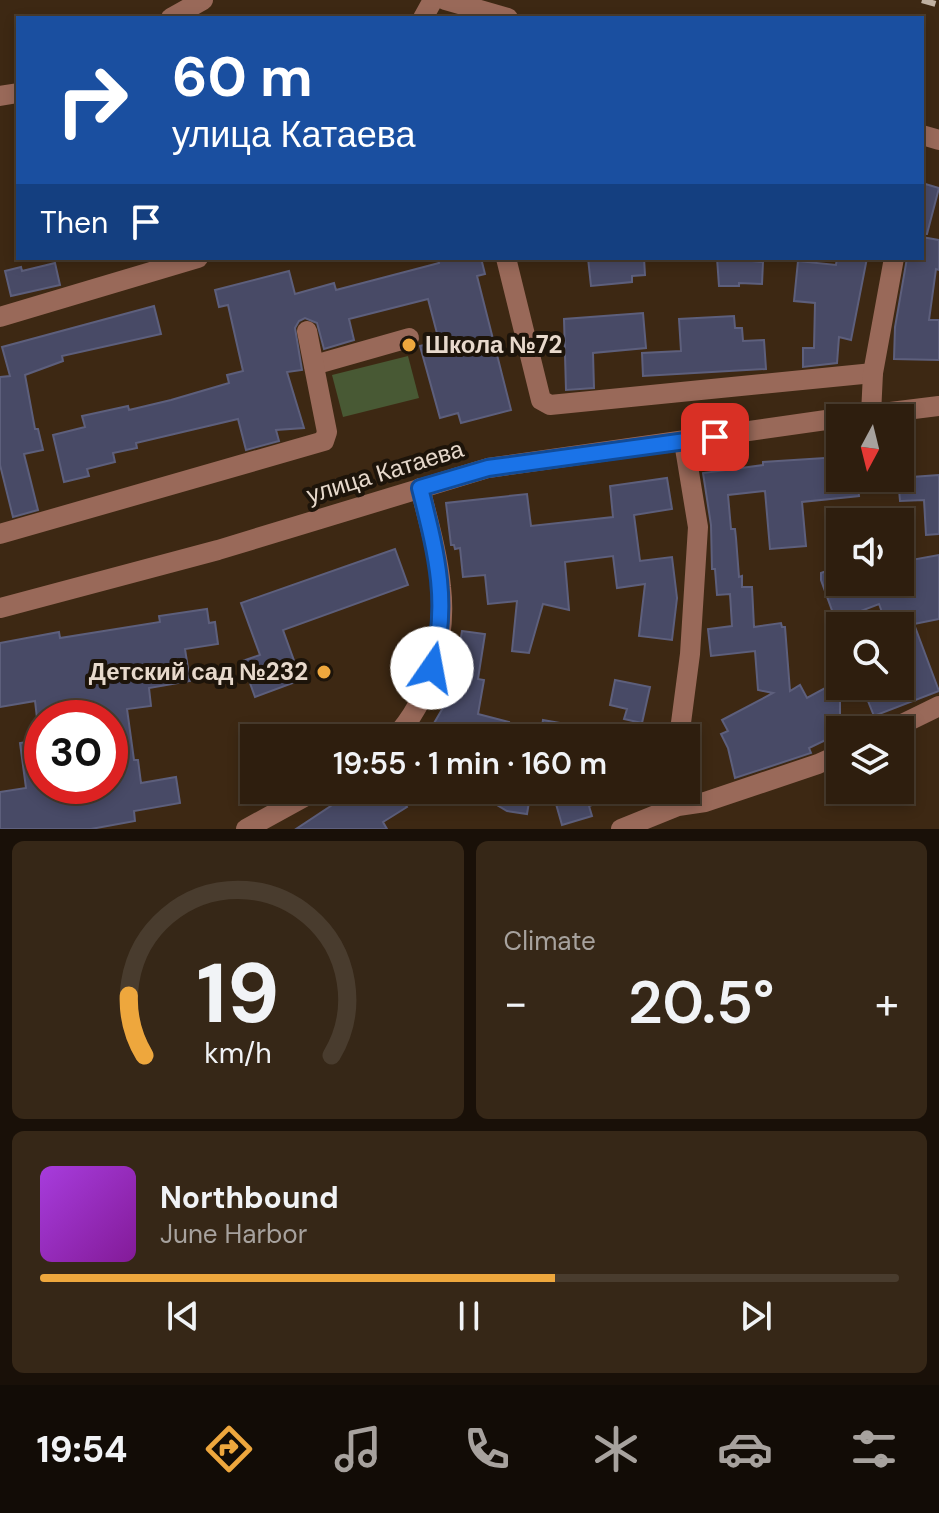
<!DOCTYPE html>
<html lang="en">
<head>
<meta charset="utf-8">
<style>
	:root { --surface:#2e1e0e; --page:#362717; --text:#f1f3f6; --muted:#a7a29e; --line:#493c2e; --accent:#eea73d }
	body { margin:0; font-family:"DM Sans",sans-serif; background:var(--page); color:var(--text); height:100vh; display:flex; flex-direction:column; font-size:30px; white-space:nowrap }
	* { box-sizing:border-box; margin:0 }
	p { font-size:26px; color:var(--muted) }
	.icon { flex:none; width:44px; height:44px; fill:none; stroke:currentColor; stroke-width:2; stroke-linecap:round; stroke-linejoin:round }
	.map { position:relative; height:829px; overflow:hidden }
	.sheet { display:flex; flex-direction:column; gap:12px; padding:12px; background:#191008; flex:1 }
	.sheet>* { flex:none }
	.guide { position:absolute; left:16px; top:16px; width:908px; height:244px; border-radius:0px; box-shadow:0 4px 12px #0003,0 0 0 2px var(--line); background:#1a4fa0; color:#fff; overflow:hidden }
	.needle { width:52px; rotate:187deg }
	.tools { position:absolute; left:826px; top:404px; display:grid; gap:16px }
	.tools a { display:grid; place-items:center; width:88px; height:88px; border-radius:0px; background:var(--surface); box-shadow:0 4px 12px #0003,0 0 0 2px var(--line); font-size:40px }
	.speed { position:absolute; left:24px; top:700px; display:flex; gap:16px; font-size:40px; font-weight:700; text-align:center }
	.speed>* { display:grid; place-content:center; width:104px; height:104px; border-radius:50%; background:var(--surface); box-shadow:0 4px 12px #0003,0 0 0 2px var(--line); line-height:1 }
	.speed .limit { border:12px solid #d22; background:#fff; color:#111 }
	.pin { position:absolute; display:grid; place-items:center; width:68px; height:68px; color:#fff; margin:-34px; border-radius:16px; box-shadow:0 4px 12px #0006 }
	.me { position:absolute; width:88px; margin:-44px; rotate:12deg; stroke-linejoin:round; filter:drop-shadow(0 0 6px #0008) }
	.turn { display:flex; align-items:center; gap:28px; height:168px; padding:0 24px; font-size:36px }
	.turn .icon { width:104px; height:104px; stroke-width:2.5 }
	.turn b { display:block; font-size:56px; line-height:68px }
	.then { display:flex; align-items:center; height:76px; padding:0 24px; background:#0003; gap:16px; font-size:30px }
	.big { font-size:60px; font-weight:600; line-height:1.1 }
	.sheet .card { flex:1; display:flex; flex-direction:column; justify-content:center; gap:12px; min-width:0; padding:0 28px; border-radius:12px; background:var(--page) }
	.sheet .dial { align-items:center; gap:0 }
	.dial svg { height:208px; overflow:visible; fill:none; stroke:var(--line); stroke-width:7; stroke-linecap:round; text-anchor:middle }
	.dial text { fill:var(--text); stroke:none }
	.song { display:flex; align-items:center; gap:24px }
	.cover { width:96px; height:96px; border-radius:12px; background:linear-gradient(135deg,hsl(280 70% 55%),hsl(290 70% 35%)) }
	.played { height:8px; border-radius:4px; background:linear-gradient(90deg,var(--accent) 60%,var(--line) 60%) }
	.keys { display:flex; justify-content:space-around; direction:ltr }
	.heat { display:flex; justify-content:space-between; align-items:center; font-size:44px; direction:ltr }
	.sheet .tiles { flex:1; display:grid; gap:12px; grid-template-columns:1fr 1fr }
	.card:last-child { grid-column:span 2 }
	.trip { position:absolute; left:240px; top:724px; width:460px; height:80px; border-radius:0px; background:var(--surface); box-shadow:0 4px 12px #0003,0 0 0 2px var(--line); font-weight:600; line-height:80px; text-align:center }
	.tabs { display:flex; height:128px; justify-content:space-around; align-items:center; background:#120c06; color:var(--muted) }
	.tabs .icon { width:56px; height:56px }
	.tabs .on { color:var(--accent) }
	.tabs b { font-size:36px; color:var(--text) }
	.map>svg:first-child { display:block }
</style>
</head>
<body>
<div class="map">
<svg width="939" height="829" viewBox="0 0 939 829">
	<rect width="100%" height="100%" fill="#3d2813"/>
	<polygon fill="#485934" points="408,356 419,398 343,417 332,375"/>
	<g fill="#484a66" stroke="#5d5f7c" stroke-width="2">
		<polygon points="922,183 939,188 927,234 922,234"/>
		<polygon points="922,237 939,240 939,270 936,269 929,320 939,320 939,360 894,359 895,327 907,258 922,258"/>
		<polygon points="438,258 481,258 485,274 477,276 511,410 461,423 458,413 440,418 420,346 439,341 428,299 349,319 354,340 324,349 317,323 305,318 299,321 295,328 302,370 287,372 304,428 276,430 279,441 246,450 238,419 136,443 137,448 113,453 115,462 87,469 89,476 64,482 53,435 85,427 82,416 128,406 129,410 171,400 229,383 227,375 243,371 228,305 219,307 215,290 289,271 295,294 334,283 336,290 439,263"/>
		<polygon points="588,258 644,258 645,275 632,276 632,282 591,286"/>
		<polygon points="717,258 763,262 762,284 739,283 739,286 719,286"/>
		<polygon points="837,258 867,258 851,340 839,337 837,363 803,367 803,348 814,348 815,303 794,301 798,261 836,265"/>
		<polygon points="55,263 60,285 11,296 5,271 21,267 22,271"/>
		<polygon points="154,306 161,334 62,356 63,361 25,375 35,429 38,429 43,450 24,454 38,510 13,517 0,465 0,377 10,376 2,347"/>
		<polygon points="643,313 646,348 593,353 594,388 566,390 564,319"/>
		<polygon points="734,316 735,328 742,328 743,341 764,340 766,369 643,376 642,353 681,351 679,319"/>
		<polygon points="840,457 840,478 857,478 859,496 802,502 806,546 770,549 765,491 728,495 731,529 735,529 736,538 739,577 742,576 742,587 752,587 754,627 781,623 782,627 785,627 790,691 800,685 807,698 840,680 840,733 809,748 811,753 735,778 728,748 721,734 728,731 722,720 773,693 758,690 755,651 711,656 708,629 732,626 730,594 717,595 715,569 712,569 711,525 703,473 763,465 763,462"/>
		<polygon points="939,475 939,534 926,535 924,500 900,501 898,478"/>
		<polygon points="667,478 672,509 634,515 640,561 672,557 677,598 672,640 639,636 645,584 617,588 613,556 565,562 569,610 543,604 529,653 512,651 517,601 488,604 485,575 463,577 460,548 455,549 454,545 451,545 446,503 527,494 531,526 613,517 610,486"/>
		<polygon points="395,549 408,585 283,630 301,680 255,697 242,661 260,655 241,603"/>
		<polygon points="939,555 939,619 914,624 939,691 874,716 862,686 900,686 900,626 887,626 879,604 840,619 838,627 821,580 821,573 840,566 840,582 846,582 850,593 885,582 900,582 900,562"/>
		<polygon points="207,609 209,623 215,622 218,644 185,649 190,681 149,688 151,706 127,709 134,760 138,760 141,783 176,777 180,803 134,811 135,821 91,829 0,829 0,792 26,788 20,743 39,740 42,786 110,786 110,717 37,718 35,701 0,707 0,643 59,632 60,638 160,622 159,616"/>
		<polygon points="462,631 485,634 478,679 484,680 478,714 509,722 505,738 456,738 433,725 451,694"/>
		<polygon points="615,680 650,687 642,723 624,719 627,709 610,705"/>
		<polygon points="543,720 594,729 593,738 540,738"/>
		<polygon points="355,790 397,790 407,807 383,822 387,829 296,829"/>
		<polygon points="472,790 531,790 527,814 507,811"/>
		<polygon points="552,790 591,790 595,804 589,806 592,816 562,825"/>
	</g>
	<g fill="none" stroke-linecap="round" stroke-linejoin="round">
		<g stroke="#996959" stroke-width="20">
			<polyline points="445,0 508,18"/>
			<polyline points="171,18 203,0"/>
			<polyline points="423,18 433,0"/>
			<polyline points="0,96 18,93"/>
			<polyline points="922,135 939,140"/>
			<polyline points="506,258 541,400 550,405 873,373"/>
			<polyline points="0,317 198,258"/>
			<polyline points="314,365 409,338"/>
			<polyline points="871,414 873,373 894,258"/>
			<polyline points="858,416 939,406"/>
			<polyline points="0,534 324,441 327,432 307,331"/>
			<polyline points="0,608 218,550 488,468 840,418"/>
			<polyline points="890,730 939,706"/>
			<path d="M394 738C430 700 447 639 441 587 438 554 428 520 420 488"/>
			<polyline points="679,738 690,654 698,527 684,442"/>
			<polyline points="246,829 317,790"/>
			<polyline points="621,829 678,806 705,802 818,764 840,754"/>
		</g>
		<polyline stroke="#c0b1a2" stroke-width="6" stroke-dasharray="14 14" stroke-linecap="butt" points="922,0 939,5"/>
	</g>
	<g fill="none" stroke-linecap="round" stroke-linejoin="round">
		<defs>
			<path id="route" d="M432 668C450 603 436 552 420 488L488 468 715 437"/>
		</defs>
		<use href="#route" stroke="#114b97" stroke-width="20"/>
		<use href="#route" stroke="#1a73e8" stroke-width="14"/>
	</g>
	<g fill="#eea73d" stroke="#1d140a" stroke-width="3">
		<circle cx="409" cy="345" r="8"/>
		<circle cx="324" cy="672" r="8"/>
	</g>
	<g text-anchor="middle" stroke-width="8" stroke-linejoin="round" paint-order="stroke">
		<g font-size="24" font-weight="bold" fill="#e7d9cc" stroke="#1d140a" text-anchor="start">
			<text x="425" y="353">Школа №72</text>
			<text x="308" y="680" text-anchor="end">Детский сад №232</text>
		</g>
		<g font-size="24" fill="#e7d9cc" stroke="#1d140a">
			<text transform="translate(385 472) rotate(-17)" y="8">улица Катаева</text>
		</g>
	</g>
</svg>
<div class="tools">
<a><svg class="needle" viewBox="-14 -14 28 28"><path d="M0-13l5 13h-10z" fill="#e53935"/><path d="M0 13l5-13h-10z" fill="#a7a29e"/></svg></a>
<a><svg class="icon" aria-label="sound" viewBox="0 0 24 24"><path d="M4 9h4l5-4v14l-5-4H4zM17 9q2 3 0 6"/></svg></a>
<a><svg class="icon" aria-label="search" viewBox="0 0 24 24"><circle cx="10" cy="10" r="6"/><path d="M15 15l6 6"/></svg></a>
<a><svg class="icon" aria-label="layers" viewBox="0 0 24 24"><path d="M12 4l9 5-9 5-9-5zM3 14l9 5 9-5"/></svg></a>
</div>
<div class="speed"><div class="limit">30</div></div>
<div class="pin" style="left:715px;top:437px;background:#d93025"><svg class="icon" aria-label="arrive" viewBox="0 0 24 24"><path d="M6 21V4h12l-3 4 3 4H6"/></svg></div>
<svg class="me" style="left:432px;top:668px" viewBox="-20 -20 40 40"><circle r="19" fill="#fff"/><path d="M0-13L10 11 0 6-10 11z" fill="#1a73e8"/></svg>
<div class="trip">19:55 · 1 min · 160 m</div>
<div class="guide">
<div class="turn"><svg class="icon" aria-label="right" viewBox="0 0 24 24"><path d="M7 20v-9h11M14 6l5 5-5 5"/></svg><div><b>60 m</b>улица Катаева</div></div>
<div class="then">Then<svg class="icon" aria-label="arrive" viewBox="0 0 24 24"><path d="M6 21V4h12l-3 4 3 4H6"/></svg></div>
</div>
</div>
<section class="sheet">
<div class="tiles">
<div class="card dial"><svg viewBox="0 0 100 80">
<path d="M14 69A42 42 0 1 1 86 69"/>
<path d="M14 69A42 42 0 0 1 8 46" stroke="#eea73d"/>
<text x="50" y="56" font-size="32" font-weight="700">19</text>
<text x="50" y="72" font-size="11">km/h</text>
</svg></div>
<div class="card"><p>Climate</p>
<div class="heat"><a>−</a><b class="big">20.5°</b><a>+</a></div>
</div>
<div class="card">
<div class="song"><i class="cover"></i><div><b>Northbound</b><p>June Harbor</p></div></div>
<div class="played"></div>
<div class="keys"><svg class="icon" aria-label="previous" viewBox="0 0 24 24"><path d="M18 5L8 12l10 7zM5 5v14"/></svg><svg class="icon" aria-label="pause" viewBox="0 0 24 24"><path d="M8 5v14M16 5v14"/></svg><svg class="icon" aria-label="next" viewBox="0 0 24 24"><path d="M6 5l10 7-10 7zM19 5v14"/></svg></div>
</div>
</div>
</section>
<nav class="tabs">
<b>19:54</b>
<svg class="icon on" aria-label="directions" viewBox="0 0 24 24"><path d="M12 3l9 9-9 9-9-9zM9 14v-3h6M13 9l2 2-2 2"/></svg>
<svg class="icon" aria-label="music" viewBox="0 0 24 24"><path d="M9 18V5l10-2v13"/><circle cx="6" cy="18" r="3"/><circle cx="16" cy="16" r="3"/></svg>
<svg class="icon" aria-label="phone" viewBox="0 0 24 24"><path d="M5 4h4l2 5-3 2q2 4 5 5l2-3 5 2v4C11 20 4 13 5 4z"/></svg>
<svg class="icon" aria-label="climate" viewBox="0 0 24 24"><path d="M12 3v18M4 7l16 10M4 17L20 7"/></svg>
<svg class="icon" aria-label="car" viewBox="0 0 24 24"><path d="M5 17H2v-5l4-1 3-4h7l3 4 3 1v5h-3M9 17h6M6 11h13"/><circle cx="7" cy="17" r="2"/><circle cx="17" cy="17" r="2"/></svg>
<svg class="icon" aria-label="filters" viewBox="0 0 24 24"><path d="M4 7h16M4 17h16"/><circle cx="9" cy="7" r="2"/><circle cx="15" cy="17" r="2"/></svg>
</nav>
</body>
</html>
